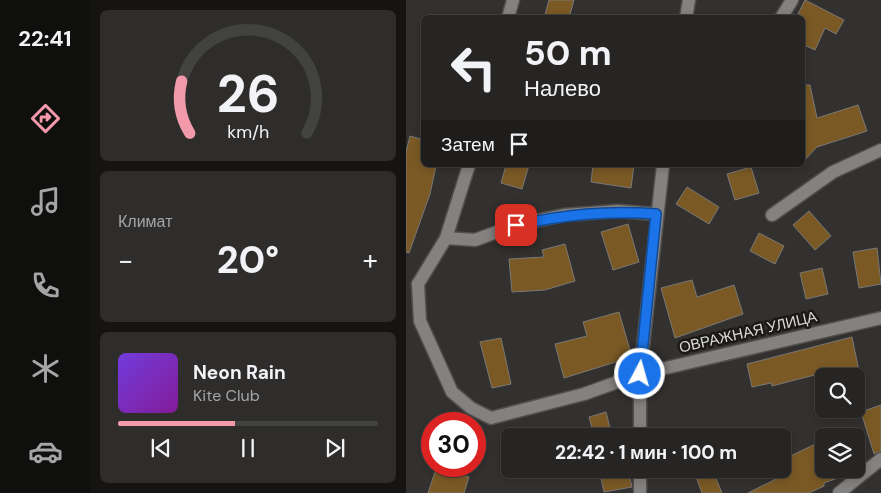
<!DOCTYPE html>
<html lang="ru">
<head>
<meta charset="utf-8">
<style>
	:root { --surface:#262523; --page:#2e2d2b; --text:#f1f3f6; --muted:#a4a5a6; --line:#424241; --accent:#f39aaa }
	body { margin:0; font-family:"DM Sans",sans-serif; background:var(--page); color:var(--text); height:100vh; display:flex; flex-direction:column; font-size:19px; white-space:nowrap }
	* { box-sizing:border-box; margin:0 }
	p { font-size:16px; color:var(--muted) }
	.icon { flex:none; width:28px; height:28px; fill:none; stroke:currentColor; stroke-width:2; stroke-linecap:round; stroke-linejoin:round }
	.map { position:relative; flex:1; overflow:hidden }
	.details { display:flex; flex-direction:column; gap:10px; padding:10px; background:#151413; width:316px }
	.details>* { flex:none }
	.top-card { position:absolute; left:15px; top:15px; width:384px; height:152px; border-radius:8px; box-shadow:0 2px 8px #0003,0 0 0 1px var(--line); background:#262523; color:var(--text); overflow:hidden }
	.fabs { position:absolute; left:409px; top:368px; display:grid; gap:10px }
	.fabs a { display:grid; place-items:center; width:50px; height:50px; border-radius:8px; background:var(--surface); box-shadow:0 2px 8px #0003,0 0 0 1px var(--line); font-size:25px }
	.speed { position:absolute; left:15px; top:412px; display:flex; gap:10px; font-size:25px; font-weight:700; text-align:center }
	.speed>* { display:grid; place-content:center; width:65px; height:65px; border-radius:50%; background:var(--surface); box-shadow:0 2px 8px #0003,0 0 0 1px var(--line); line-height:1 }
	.speed .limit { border:8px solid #d22; background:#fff; color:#111 }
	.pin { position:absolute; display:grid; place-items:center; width:42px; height:42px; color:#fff; margin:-21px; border-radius:10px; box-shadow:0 2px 8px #0006 }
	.me { position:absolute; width:55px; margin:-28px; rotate:6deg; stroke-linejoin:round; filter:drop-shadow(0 0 4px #0008) }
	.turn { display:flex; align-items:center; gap:18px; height:105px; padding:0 20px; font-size:22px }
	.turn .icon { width:65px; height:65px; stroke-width:2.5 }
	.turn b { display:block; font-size:35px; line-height:42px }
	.then { display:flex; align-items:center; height:48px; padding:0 20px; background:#0003; gap:10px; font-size:19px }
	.big { font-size:38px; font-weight:700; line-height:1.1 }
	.details .tile { flex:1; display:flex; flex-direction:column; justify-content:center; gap:8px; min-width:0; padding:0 18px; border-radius:8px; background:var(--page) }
	.details .dial { align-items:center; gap:0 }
	.dial svg { height:130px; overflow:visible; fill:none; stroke:var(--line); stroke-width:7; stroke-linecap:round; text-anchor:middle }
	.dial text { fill:var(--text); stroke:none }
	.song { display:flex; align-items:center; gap:15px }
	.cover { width:60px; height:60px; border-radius:8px; background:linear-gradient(135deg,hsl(260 70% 55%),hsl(290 70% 35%)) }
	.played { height:5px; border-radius:2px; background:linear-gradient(90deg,var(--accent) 45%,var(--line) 45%) }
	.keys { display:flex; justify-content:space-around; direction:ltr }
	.heat { display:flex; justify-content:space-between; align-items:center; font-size:28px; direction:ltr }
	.trip { position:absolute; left:95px; top:428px; width:290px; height:50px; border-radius:8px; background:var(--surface); box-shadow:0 2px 8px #0003,0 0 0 1px var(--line); font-weight:700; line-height:50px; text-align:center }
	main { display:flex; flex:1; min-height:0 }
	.tab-bar { display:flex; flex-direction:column; width:90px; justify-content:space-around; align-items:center; background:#0f0f0e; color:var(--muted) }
	.tab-bar .icon { width:35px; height:35px }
	.tab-bar .selected { color:var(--accent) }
	.tab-bar b { font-size:22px; color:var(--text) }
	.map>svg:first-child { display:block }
</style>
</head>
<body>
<main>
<nav class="tab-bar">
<b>22:41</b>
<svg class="icon selected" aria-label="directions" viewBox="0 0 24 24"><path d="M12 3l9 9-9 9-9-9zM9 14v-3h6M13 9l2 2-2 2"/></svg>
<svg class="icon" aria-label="music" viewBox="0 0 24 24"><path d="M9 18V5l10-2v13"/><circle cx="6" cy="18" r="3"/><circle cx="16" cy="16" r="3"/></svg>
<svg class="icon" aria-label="phone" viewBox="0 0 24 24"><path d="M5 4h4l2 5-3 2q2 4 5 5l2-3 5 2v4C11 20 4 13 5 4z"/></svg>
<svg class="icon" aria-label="climate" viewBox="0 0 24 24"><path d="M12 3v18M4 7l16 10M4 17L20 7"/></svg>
<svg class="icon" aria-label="car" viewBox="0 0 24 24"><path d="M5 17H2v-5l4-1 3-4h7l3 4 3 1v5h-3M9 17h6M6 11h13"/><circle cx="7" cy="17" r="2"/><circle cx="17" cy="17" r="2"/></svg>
</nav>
<section class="details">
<div class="tile dial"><svg viewBox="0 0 100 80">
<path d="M14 69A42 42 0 1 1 86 69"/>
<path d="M14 69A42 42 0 0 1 9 37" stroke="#f39aaa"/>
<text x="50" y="56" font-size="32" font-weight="700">26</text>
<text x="50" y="72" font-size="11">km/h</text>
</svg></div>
<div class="tile"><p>Климат</p>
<div class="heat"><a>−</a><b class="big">20°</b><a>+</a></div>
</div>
<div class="tile">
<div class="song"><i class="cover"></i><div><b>Neon Rain</b><p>Kite Club</p></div></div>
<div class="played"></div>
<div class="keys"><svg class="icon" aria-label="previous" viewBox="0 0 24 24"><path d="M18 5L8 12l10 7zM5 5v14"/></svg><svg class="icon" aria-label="pause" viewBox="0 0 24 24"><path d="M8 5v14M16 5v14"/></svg><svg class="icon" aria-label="next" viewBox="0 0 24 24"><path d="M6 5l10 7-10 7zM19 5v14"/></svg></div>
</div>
</section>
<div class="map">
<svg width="475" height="493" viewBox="0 0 475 493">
	<rect width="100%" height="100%" fill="#33312f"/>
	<g fill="#7a5925" stroke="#7a7876">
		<polygon points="143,0 168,0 163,18 138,18"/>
		<polygon points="399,0 438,20 430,34 419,28 409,50 396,44 396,16 392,14"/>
		<polygon points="396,85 404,85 411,118 452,105 461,131 411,147 396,163"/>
		<polygon points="4,136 18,140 18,165 30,166 24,194 3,253 0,252 0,152"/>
		<polygon points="100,165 123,165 116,189 95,183"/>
		<polygon points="187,165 228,165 225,188 185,182"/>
		<polygon points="345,167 353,193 329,200 321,174"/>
		<polygon points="281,187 313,207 303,224 270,204"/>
		<polygon points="403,211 425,236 409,250 387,225"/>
		<polygon points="222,224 233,262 207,270 195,232"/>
		<polygon points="353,233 378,246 369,264 344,251"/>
		<polygon points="159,244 169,281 139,290 106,292 103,259 138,257 136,250"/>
		<polygon points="471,248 475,284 453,288 447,252"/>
		<polygon points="416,268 422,294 400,299 394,273"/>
		<polygon points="286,280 291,297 328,285 337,314 269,338 255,288"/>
		<polygon points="213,312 226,357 158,378 149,344 181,336 177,322"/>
		<polygon points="446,337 454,376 426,376 424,371 366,386 365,383 346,387 341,364"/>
		<polygon points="95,338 105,384 86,388 74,342"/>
		<polygon points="475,405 475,451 468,454 455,412"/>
		<polygon points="200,412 206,436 188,436 183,417"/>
		<polygon points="418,440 418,469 450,469 443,474 418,483 418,486 403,493 342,493 376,476 376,460"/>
		<polygon points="31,466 63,477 58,493 22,493"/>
		<polygon points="215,469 222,469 226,487 198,492 194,473"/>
		<polygon points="287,469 306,469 316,493 296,493"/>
	</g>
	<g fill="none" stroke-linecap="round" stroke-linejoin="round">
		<defs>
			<g id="minor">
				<polyline points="102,18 107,0"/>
				<polyline points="280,18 283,0"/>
				<polyline points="375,18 386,0"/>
				<polyline points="366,215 427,172 475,150"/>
				<polyline points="40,238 69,240 110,225 158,215 212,211 250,214"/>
				<polyline points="12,284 14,321 46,392 65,408 85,418 178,394 234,374 475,318"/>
				<polyline points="12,284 40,238 63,165"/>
				<polyline points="234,436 234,374 257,165"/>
				<polyline points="234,493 234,469"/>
				<polyline points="433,493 475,459"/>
			</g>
		</defs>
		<use href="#minor" stroke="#504f4d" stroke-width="15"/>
		<use href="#minor" stroke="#848280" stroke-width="12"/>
	</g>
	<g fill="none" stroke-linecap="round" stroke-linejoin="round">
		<defs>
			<path id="route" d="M110 225C159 215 200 210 250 214L234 374"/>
		</defs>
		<use href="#route" stroke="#114b97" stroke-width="12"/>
		<use href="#route" stroke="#1a73e8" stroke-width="9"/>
	</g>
	<g text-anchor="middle" stroke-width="5" stroke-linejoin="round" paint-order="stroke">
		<g font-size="15" fill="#dad9d8" stroke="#1a1918">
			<text transform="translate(342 332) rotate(-13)" y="5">ОВРАЖНАЯ УЛИЦА</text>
		</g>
	</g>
</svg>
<div class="fabs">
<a><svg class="icon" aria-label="search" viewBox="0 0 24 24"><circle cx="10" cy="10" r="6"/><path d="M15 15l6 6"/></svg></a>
<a><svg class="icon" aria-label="layers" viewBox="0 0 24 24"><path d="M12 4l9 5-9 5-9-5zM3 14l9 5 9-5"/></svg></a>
</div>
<div class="speed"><div class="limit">30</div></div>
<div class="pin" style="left:110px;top:225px;background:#d93025"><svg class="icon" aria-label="arrive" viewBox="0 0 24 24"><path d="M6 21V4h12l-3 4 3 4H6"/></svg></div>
<svg class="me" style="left:234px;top:374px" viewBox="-20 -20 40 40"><circle r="17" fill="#1a73e8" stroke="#fff" stroke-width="3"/><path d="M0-11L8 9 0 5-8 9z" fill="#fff"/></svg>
<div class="trip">22:42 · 1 мин · 100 m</div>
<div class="top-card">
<div class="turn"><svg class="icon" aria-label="left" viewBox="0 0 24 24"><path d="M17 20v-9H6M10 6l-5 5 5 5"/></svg><div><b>50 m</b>Налево</div></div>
<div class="then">Затем<svg class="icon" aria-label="arrive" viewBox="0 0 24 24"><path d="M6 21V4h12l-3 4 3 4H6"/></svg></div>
</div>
</div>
</main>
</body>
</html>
